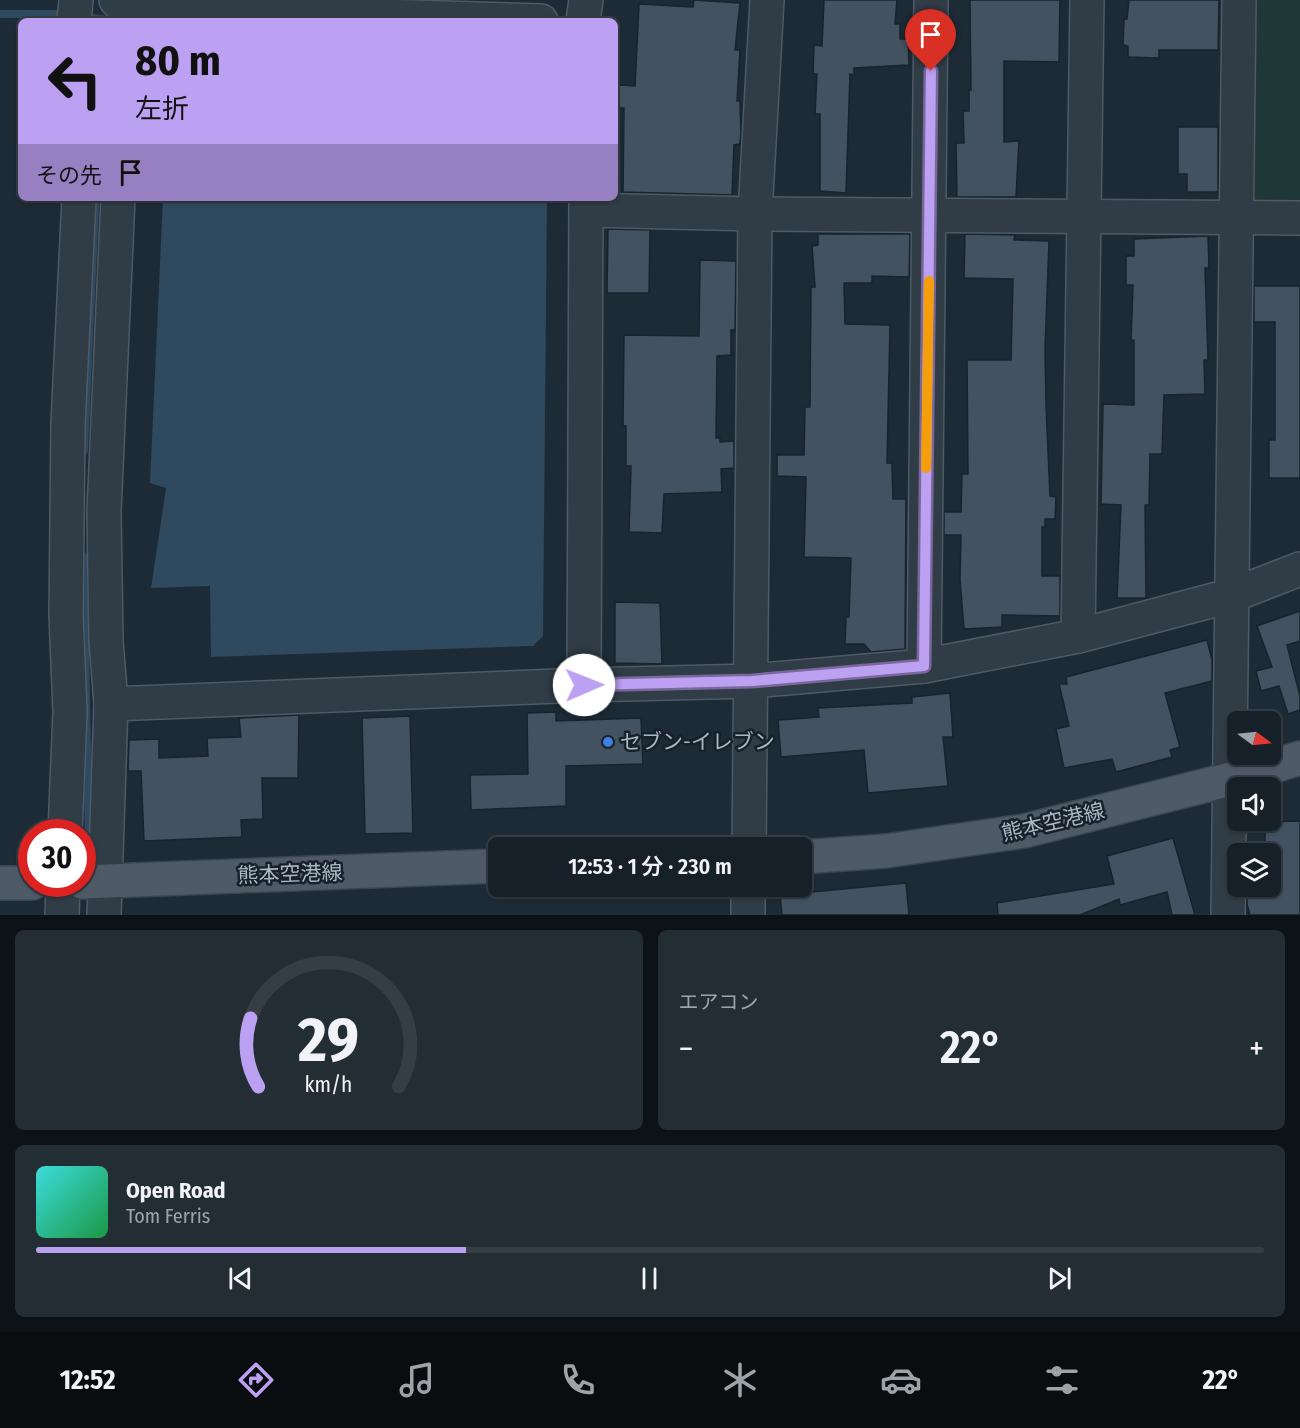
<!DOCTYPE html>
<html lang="ja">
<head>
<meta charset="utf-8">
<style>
	:root { --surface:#162028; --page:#232d34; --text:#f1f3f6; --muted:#9ea3a8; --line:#353e45; --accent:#bca0f2 }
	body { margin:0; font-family:"Fira Sans Condensed","Noto Sans JP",sans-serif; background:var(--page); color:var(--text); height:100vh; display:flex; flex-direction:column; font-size:22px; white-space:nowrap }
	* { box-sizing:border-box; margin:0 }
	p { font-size:20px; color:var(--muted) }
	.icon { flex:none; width:33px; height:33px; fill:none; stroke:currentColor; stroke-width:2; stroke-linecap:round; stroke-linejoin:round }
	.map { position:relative; height:915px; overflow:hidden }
	.sheet { display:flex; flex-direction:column; gap:15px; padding:15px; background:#0c1216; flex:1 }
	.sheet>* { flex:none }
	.guide { position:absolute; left:18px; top:18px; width:600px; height:183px; border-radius:9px; box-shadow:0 2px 4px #0004,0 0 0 2px var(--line); background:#bca0f2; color:#111; overflow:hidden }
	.needle { width:39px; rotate:105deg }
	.tools { position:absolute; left:1227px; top:711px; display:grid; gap:12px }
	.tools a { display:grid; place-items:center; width:54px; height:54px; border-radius:9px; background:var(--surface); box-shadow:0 2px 4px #0004,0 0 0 2px var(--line); font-size:30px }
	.speed { position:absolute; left:18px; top:819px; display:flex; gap:12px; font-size:30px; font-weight:700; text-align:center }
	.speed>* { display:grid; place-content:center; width:78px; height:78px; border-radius:50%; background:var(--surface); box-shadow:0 2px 4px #0004,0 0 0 2px var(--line); line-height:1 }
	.speed .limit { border:9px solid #d22; background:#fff; color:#111 }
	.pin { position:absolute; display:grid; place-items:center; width:51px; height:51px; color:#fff; margin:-62px -26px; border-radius:50% 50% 50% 0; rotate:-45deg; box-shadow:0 0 6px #0007 }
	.pin .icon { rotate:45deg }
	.me { position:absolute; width:66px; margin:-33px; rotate:89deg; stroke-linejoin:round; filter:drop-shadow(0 0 4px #0008) }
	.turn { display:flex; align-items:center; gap:21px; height:126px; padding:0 18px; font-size:27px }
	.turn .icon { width:78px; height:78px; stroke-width:2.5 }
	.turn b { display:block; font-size:42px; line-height:51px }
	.then { display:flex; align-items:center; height:57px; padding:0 18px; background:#0003; gap:12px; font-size:22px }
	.big { font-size:45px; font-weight:600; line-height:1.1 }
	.sheet .widget { flex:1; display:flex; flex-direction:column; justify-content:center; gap:9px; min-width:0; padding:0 21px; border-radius:9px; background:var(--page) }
	.sheet .dial { align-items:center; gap:0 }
	.dial svg { height:156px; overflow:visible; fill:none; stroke:var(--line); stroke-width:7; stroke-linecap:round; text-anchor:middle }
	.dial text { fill:var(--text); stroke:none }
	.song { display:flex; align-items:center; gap:18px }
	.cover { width:72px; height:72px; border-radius:9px; background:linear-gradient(135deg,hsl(180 70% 55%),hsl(140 70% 35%)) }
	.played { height:6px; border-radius:3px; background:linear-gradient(90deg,var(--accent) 35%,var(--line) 35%) }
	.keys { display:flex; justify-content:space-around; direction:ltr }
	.heat { display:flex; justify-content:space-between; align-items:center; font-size:33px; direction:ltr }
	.sheet .tiles { flex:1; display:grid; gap:15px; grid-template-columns:1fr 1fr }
	.widget:last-child { grid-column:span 2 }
	.trip { position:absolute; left:488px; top:837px; width:324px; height:60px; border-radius:9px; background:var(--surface); box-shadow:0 2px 4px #0004,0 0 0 2px var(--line); font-weight:600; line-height:60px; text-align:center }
	.menu { display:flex; height:96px; justify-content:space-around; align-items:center; background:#090d10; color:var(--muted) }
	.menu .icon { width:42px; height:42px }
	.menu .selected { color:var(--accent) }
	.menu b { font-size:27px; color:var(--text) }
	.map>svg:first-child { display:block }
</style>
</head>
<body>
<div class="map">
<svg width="1300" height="915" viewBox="0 0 1300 915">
	<rect width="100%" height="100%" fill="#1d2b36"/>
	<polygon fill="#1f3737" points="1252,0 1300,0 1300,206 1255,202 1250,195"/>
	<polygon fill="#2f495f" points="163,198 547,198 543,636 533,646 211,657 210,586 151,588 166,488 150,483"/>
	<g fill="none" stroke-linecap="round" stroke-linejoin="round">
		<g stroke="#2f495f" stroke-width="8">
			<polyline points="0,14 59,14"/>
			<polyline points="92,21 93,18 107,20"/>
			<polyline points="84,450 95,205"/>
			<polyline points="83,556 89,843"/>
		</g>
	</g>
	<g fill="#435260" stroke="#18232c" stroke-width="1.5">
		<polygon points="694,0 740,3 735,50 740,50 737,101 740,101 741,133 740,144 734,145 732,195 623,192 624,108 618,108 619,85 635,86 639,4 693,7"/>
		<polygon points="824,0 897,0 895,24 900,24 900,39 908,39 909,65 854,68 854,75 850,74 846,193 820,191 820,114 815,114 817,74 813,74 814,45 822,46"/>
		<polygon points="970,0 1060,0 1059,62 1004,61 1004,142 1019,141 1016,197 957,197 956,143 964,143 963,111 969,111 969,90 971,90"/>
		<polygon points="1129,0 1219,0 1218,50 1159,50 1159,58 1128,57 1128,46 1123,45 1124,19 1127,19"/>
		<polygon points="1178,127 1218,127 1218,192 1187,192 1187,174 1178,174"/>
		<polygon points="608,229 650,230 649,293 607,293"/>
		<polygon points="818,234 910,234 909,277 872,276 872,283 844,283 845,324 890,325 887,463 892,463 893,499 906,499 905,649 871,652 864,644 845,644 846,617 849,617 851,558 804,557 806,477 777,476 777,455 804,455 805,407 810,407 811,287 815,287 812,246 818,245"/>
		<polygon points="965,234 1015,235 1014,240 1049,241 1045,350 1046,405 1050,496 1056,497 1055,519 1045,519 1045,527 1042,527 1042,576 1060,576 1060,616 1002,615 1002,627 964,629 960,580 961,535 944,535 944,512 961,512 962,474 968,474 967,360 1011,360 1013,279 964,278"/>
		<polygon points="1208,236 1209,268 1205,268 1208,360 1204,360 1205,394 1164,395 1162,454 1150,454 1149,505 1145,505 1146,598 1117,598 1121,505 1101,504 1103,404 1134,405 1134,340 1131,341 1133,285 1126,285 1126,256 1134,256 1134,239"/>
		<polygon points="700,260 736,261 735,330 731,330 731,355 717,356 716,438 720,438 720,442 734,441 734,468 721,469 722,492 664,494 662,533 629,532 631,466 626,466 626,426 623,426 624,335 699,336"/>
		<polygon points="1254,286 1300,286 1300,478 1269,478 1269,440 1275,440 1275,322 1254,322"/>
		<polygon points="615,602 660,603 662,664 615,663"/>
		<polygon points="1300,611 1300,641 1287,645 1300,696 1300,710 1288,714 1279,686 1261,691 1256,671 1272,667 1257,626"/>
		<polygon points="1207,640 1212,660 1212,681 1165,693 1180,747 1170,750 1172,757 1116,772 1112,759 1064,768 1056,729 1069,726 1059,684 1067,684 1066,677"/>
		<polygon points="950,693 953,737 943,737 948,786 868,793 864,750 781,757 778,720 819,717 818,708 912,703 912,697"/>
		<polygon points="556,712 556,721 641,718 643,764 566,766 566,806 471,810 470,775 528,774 527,713"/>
		<polygon points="299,715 298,778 262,778 263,819 241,820 242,837 144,841 141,771 128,771 129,740 159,739 159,758 208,756 207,738 241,737 239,718"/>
		<polygon points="410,716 413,833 365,834 362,718"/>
		<polygon points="1300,821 1300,915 1250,915 1247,904 1247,886 1270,886 1270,854 1265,854 1265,822"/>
		<polygon points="1173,838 1195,915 1172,915 1167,892 1120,905 1119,899 1080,915 998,915 997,903 1114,884 1107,856"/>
		<polygon points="906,883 909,915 782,915 780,895"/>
	</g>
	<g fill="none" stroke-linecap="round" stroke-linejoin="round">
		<defs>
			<g id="minor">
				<polyline points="116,0 124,8 541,21"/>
				<polyline points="74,21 76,0"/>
				<polyline points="583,21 586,0"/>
				<polyline points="586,210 755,214 1300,218"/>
				<polyline points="1078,636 1087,0"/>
				<polyline points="924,666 931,0"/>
				<polyline points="584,685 586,198"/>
				<polyline points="111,704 584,685 752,681 924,666 1078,636 1233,595 1300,569"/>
				<polyline points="65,832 70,712 66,615 68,424 79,198"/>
				<polyline points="749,848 755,214 767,0"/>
				<polyline points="62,915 63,884"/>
				<polyline points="104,915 111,704 106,641 104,512 118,198"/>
				<polyline points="748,915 748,886"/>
				<polyline points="1228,915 1239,0"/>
			</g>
			<g id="major">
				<polyline points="801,857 886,851 1024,831 1231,779 1300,758"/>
				<polyline points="82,882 498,866"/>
				<polyline points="0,883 32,883"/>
			</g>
		</defs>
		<use href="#minor" stroke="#4e5a65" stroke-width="36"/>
		<use href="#major" stroke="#3a4550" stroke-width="36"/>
		<use href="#minor" stroke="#303c46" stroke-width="33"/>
		<use href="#major" stroke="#4e5b67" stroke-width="33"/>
	</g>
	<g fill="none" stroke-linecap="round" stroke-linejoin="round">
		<defs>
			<polyline id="route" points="584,685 752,681 924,666 931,71"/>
		</defs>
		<use href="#route" stroke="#7a689d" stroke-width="15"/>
		<use href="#route" stroke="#bca0f2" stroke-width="10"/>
		<polyline stroke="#f59e0b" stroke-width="10" points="926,468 929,281"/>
	</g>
	<circle fill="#3f7fe0" stroke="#16212a" stroke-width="2" cx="608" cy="742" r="6"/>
	<g text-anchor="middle" stroke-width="5" stroke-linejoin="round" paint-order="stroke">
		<g font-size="21" fill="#aab7c4" stroke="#16212a" text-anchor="start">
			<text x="620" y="749">セブン-イレブン</text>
		</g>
		<g font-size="21" fill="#aab7c4" stroke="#16212a">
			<text transform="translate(1053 822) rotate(-13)" y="7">熊本空港線</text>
			<text transform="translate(290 874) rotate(-2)" y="7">熊本空港線</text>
		</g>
	</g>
</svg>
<div class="tools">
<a><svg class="needle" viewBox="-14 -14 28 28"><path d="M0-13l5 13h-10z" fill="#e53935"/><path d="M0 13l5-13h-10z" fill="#9ea3a8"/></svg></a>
<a><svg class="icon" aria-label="sound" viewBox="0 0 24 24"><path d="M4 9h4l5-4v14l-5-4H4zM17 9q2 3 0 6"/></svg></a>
<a><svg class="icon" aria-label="layers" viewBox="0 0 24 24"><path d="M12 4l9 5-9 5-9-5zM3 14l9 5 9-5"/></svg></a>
</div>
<div class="speed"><div class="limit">30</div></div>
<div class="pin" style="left:931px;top:71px;background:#d93025"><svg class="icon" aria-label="arrive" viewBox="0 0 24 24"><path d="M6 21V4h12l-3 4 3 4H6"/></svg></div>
<svg class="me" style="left:584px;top:685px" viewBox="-20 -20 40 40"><circle r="19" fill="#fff"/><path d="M0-13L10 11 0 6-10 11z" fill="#bca0f2"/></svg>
<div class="trip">12:53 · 1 分 · 230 m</div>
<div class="guide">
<div class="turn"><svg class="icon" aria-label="left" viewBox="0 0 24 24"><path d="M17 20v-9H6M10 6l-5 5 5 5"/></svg><div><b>80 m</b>左折</div></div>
<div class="then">その先<svg class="icon" aria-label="arrive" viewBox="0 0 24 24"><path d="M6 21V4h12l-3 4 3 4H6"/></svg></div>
</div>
</div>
<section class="sheet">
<div class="tiles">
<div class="widget dial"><svg viewBox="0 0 100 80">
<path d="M14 69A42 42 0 1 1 86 69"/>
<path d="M14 69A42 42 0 0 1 10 34" stroke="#bca0f2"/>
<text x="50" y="56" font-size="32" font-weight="700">29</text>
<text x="50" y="72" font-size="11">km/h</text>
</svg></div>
<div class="widget"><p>エアコン</p>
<div class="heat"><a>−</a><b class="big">22°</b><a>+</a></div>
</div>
<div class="widget">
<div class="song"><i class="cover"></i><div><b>Open Road</b><p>Tom Ferris</p></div></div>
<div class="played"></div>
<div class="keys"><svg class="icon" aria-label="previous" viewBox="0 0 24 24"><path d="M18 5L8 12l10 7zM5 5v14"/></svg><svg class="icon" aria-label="pause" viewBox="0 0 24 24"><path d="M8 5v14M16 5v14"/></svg><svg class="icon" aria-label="next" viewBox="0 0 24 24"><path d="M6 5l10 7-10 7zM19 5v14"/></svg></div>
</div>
</div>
</section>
<nav class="menu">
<b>12:52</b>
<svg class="icon selected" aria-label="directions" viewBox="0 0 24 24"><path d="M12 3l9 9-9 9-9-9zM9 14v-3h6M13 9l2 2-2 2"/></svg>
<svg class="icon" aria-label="music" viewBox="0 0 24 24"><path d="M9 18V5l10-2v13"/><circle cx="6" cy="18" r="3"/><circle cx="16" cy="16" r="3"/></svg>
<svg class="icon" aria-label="phone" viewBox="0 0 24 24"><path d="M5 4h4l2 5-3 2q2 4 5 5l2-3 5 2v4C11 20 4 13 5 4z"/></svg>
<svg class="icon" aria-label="climate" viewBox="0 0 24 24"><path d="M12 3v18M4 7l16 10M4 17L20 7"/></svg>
<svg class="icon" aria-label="car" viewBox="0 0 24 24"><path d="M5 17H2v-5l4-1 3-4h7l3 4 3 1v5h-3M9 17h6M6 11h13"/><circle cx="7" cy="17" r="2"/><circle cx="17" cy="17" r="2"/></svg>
<svg class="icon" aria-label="filters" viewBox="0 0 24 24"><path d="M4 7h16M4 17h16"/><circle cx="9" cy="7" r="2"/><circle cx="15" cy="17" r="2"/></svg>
<b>22°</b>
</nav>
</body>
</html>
